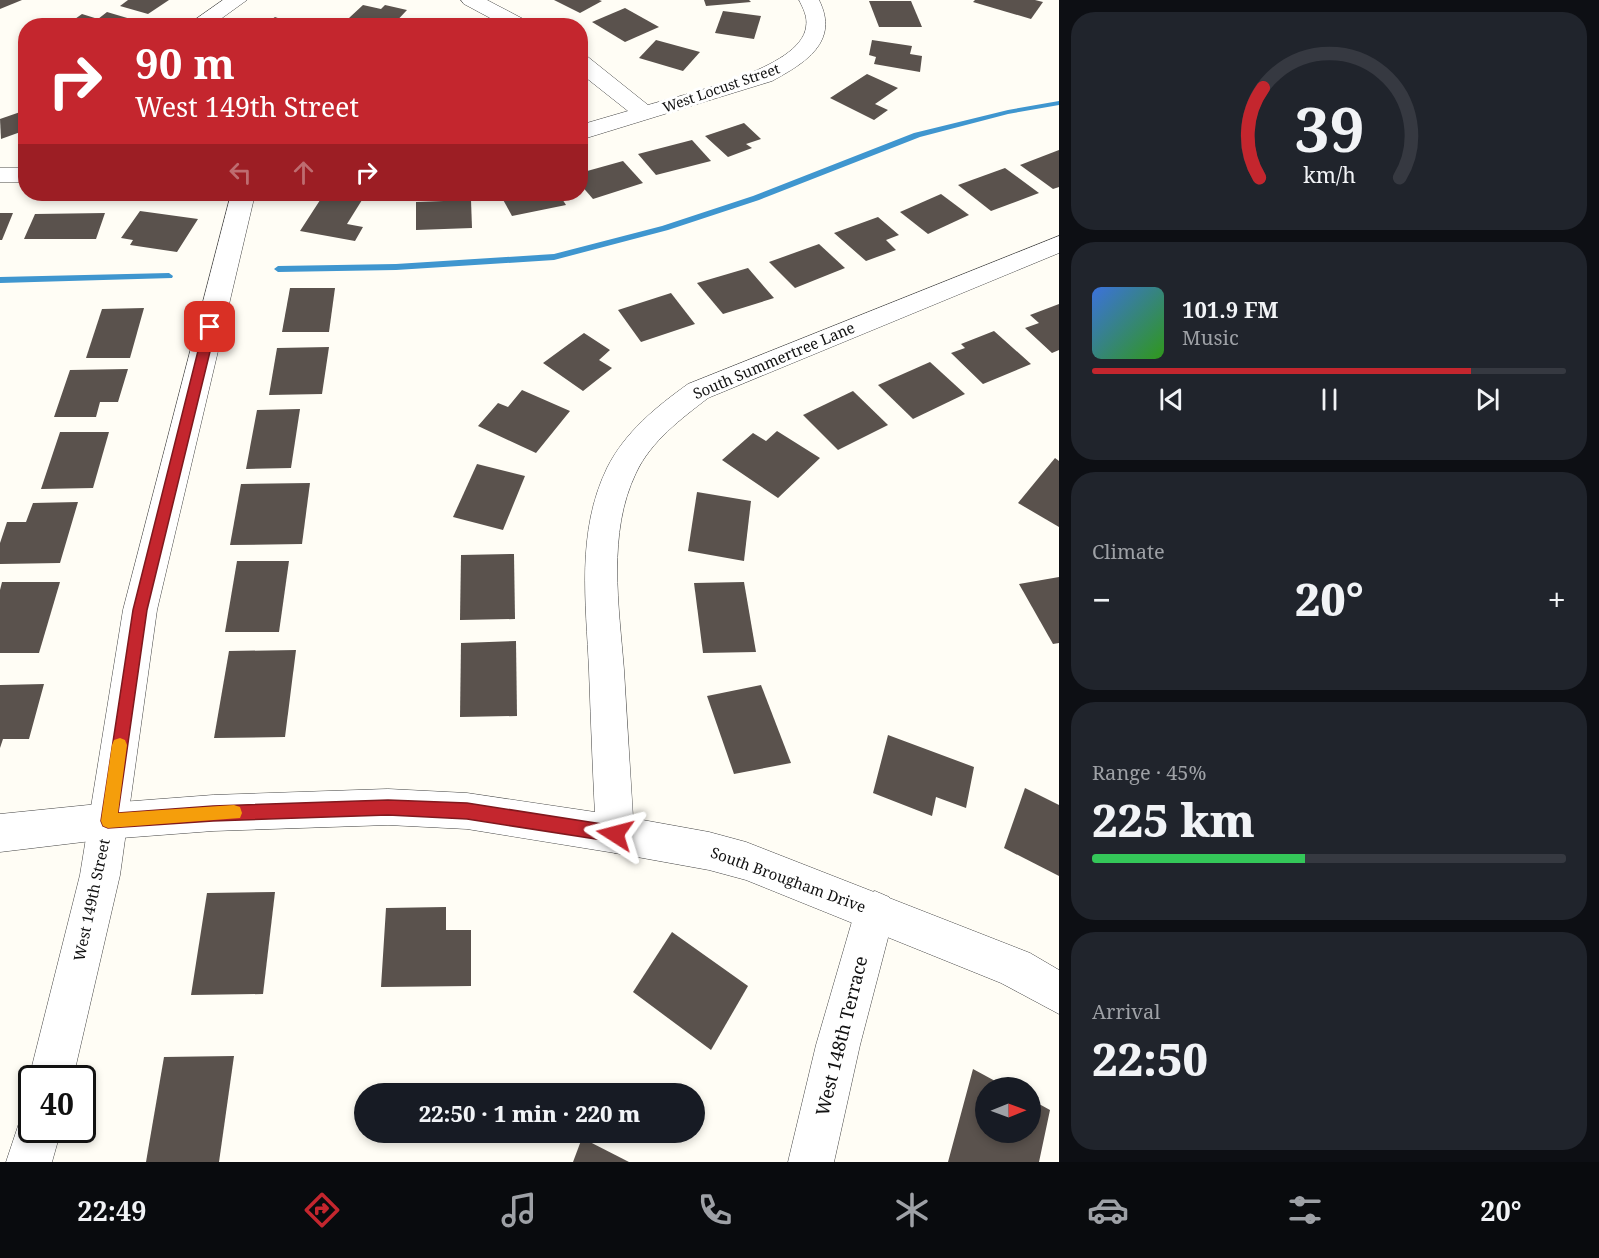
<!DOCTYPE html>
<html lang="en">
<head>
<meta charset="utf-8">
<style>
	:root { --surface:#171b24; --page:#20242c; --text:#f1f3f6; --muted:#9ea1a6; --line:#363941; --accent:#c4262e }
	body { margin:0; font-family:"Noto Serif",serif; background:var(--page); color:var(--text); height:100vh; display:flex; flex-direction:column; font-size:22px; white-space:nowrap }
	* { box-sizing:border-box; margin:0 }
	p { font-size:20px; color:var(--muted) }
	.icon { flex:none; width:33px; height:33px; fill:none; stroke:currentColor; stroke-width:2; stroke-linecap:round; stroke-linejoin:round }
	.map { position:relative; flex:1; overflow:hidden }
	.side { display:flex; flex-direction:column; gap:12px; padding:12px; background:#0d0f14; width:540px }
	.side>* { flex:none }
	.top-card { position:absolute; left:18px; top:18px; width:570px; height:183px; border-radius:24px; box-shadow:0 3px 9px #0003; background:#c4262e; color:#fff; overflow:hidden }
	.needle { width:39px; rotate:89deg }
	.tools { position:absolute; left:975px; top:1077px; display:grid; gap:12px }
	.tools a { display:grid; place-items:center; width:66px; height:66px; border-radius:50%; background:var(--surface); box-shadow:0 3px 9px #0003; font-size:30px }
	.speed { position:absolute; left:18px; top:1065px; display:flex; gap:12px; font-size:30px; font-weight:700; text-align:center }
	.speed>* { display:grid; place-content:center; width:78px; height:78px; border-radius:50%; background:var(--surface); box-shadow:0 3px 9px #0003; line-height:1 }
	.speed .limit { border:3px solid #111; border-radius:9px; background:#fff; color:#111 }
	.pin { position:absolute; display:grid; place-items:center; width:51px; height:51px; color:#fff; margin:-26px; border-radius:12px; box-shadow:0 3px 9px #0006 }
	.me { position:absolute; width:66px; margin:-33px; rotate:279deg; stroke-linejoin:round; filter:drop-shadow(0 0 4px #0008) }
	.turn { display:flex; align-items:center; gap:21px; height:126px; padding:0 18px; font-size:27px }
	.turn .icon { width:78px; height:78px; stroke-width:2.5 }
	.turn b { display:block; font-size:42px; line-height:51px }
	.lanes { display:flex; align-items:center; height:57px; padding:0 18px; background:#0003; justify-content:center; gap:30px; direction:ltr }
	.lanes .off { opacity:.35 }
	.big { font-size:45px; font-weight:800; line-height:1.1 }
	.side .card { flex:1; display:flex; flex-direction:column; justify-content:center; gap:9px; min-width:0; padding:0 21px; border-radius:24px; background:var(--page) }
	.side .dial { align-items:center; gap:0 }
	.dial svg { height:156px; overflow:visible; fill:none; stroke:var(--line); stroke-width:7; stroke-linecap:round; text-anchor:middle }
	.dial text { fill:var(--text); stroke:none }
	.song { display:flex; align-items:center; gap:18px }
	.cover { width:72px; height:72px; border-radius:9px; background:linear-gradient(135deg,hsl(220 70% 55%),hsl(110 70% 35%)) }
	.played { height:6px; border-radius:3px; background:linear-gradient(90deg,var(--accent) 80%,var(--line) 80%) }
	.keys { display:flex; justify-content:space-around; direction:ltr }
	.heat { display:flex; justify-content:space-between; align-items:center; font-size:33px; direction:ltr }
	.charge { height:9px; border-radius:4px; background:linear-gradient(90deg,#34c759 45%,var(--line) 0) }
	.trip { position:absolute; left:354px; top:1083px; width:351px; height:60px; border-radius:30px; background:var(--surface); box-shadow:0 3px 9px #0003; font-weight:800; line-height:60px; text-align:center }
	.menu { display:flex; height:96px; justify-content:space-around; align-items:center; background:#090b0e; color:var(--muted) }
	.menu .icon { width:42px; height:42px }
	.menu .current { color:var(--accent) }
	.menu b { font-size:27px; color:var(--text) }
	main { display:flex; flex:1; min-height:0 }
	.map>svg:first-child { display:block }
</style>
</head>
<body>
<main>
<div class="map">
<svg width="1059" height="1162" viewBox="0 0 1059 1162">
	<rect width="100%" height="100%" fill="#fffdf5"/>
	<g fill="none" stroke-linecap="round" stroke-linejoin="round">
		<g fill="#3f96cf" fill-rule="evenodd">
			<polygon points="1059,101 1059,105 1008,114 920,137 759,200 668,230 554,260 396,270 278,272 274,269 278,266 396,264 554,254 662,226 753,196 914,133 1008,110"/>
			<polygon points="169,273 173,276 172,278 0,283 0,277"/>
		</g>
	</g>
	<g fill="#5a524d">
		<polygon points="0,0 22,0 0,9"/>
		<polygon points="128,0 169,0 148,14 120,6"/>
		<polygon points="554,0 599,0 602,1 580,13"/>
		<polygon points="704,0 749,0 751,2 706,6"/>
		<polygon points="975,0 1035,0 1043,2 1031,19 973,2"/>
		<polygon points="869,1 911,1 922,27 879,27"/>
		<polygon points="363,5 381,9 385,5 407,10 392,26 380,26 349,18"/>
		<polygon points="625,8 659,27 625,42 592,22"/>
		<polygon points="723,11 761,16 754,39 715,33"/>
		<polygon points="107,12 134,20 126,26 65,26 82,14 98,19"/>
		<polygon points="275,17 297,25 297,26 262,26"/>
		<polygon points="425,18 442,25 442,26 413,26"/>
		<polygon points="656,40 700,52 683,71 639,58"/>
		<polygon points="872,40 912,46 910,54 922,56 920,72 874,64 876,57 869,55"/>
		<polygon points="867,74 898,88 875,104 888,110 874,120 830,98"/>
		<polygon points="26,110 26,130 1,139 0,119"/>
		<polygon points="744,123 761,139 746,144 752,148 728,157 705,136"/>
		<polygon points="692,140 711,161 656,175 638,154"/>
		<polygon points="1059,150 1059,187 1053,189 1020,165"/>
		<polygon points="623,161 643,183 593,199 580,184 580,173"/>
		<polygon points="1005,168 1039,193 991,211 958,185"/>
		<polygon points="324,194 362,200 347,224 363,227 355,241 300,231"/>
		<polygon points="511,194 559,194 566,205 512,216 501,196"/>
		<polygon points="941,194 969,215 928,234 900,212"/>
		<polygon points="471,200 472,228 416,230 416,202"/>
		<polygon points="140,211 198,219 177,252 130,245 133,240 121,238"/>
		<polygon points="0,213 13,213 2,240 0,240"/>
		<polygon points="105,213 96,239 24,239 35,214"/>
		<polygon points="878,217 899,235 886,240 896,250 866,261 834,233"/>
		<polygon points="819,244 845,268 795,288 769,262"/>
		<polygon points="748,268 774,298 723,314 697,283"/>
		<polygon points="290,288 335,288 329,332 282,332"/>
		<polygon points="671,293 695,324 641,342 618,310"/>
		<polygon points="1059,304 1059,350 1052,353 1025,328 1039,323 1030,315"/>
		<polygon points="144,308 130,358 86,358 102,309"/>
		<polygon points="994,331 1031,364 983,384 951,353 965,348 961,344"/>
		<polygon points="584,333 610,350 599,360 612,368 583,391 543,363"/>
		<polygon points="329,347 322,394 269,395 277,348"/>
		<polygon points="930,362 965,394 913,419 878,385"/>
		<polygon points="128,369 118,402 100,402 96,417 54,417 70,370"/>
		<polygon points="522,390 570,411 536,453 478,426 498,403 508,407"/>
		<polygon points="853,391 888,425 838,450 803,415"/>
		<polygon points="300,409 291,468 246,469 257,410"/>
		<polygon points="777,431 820,458 778,498 722,460 753,433 766,441"/>
		<polygon points="60,432 109,432 93,488 41,489"/>
		<polygon points="1055,458 1059,461 1059,527 1018,503"/>
		<polygon points="477,464 525,476 503,530 453,517"/>
		<polygon points="310,483 302,544 230,545 241,484"/>
		<polygon points="697,492 751,501 744,561 688,551"/>
		<polygon points="78,502 60,563 0,564 0,543 7,522 26,522 33,503"/>
		<polygon points="514,554 515,619 460,620 461,555"/>
		<polygon points="237,561 289,561 279,632 225,632"/>
		<polygon points="1059,577 1059,643 1053,644 1019,584"/>
		<polygon points="2,582 60,582 39,653 0,653 0,590"/>
		<polygon points="744,582 756,652 703,653 694,583"/>
		<polygon points="516,641 517,716 460,717 461,643"/>
		<polygon points="296,650 285,737 214,738 229,651"/>
		<polygon points="44,684 29,739 3,739 0,748 0,685"/>
		<polygon points="761,685 791,763 734,774 707,696"/>
		<polygon points="888,735 974,767 966,808 936,797 932,816 873,793"/>
		<polygon points="1025,788 1059,805 1059,876 1004,848"/>
		<polygon points="275,892 263,994 191,995 207,893"/>
		<polygon points="446,907 446,930 471,930 471,986 381,987 386,908"/>
		<polygon points="672,932 748,986 711,1050 633,992"/>
		<polygon points="234,1056 219,1162 146,1162 164,1057"/>
		<polygon points="973,1069 1008,1088 986,1088 986,1132 1030,1132 1030,1099 1050,1110 1039,1162 948,1162"/>
		<polygon points="582,1138 629,1162 573,1162"/>
	</g>
	<g fill="none" stroke-linecap="round" stroke-linejoin="round">
		<defs>
			<g id="minor">
				<polygon points="223,0 247,0 211,26 186,26"/>
				<polygon points="461,0 487,0 529,22 532,26 505,26 464,4"/>
				<path d="M799 0H819C840 42 805 63 772 81L580 140V125L628 111 580 73V56L588 57 648 105C684 94 801 69 806 27 808 17 803 8 799 0Z"/>
				<rect x="0" y="168" width="26" height="14"/>
				<polygon points="231,194 255,194 157,610 120,875 73,1078 32,1078 32,1084 29,1078 80,875 123,610"/>
				<path d="M1059 236V253L708 398C681 419 651 441 636 473 607 533 619 606 624 670 627 725 631 779 634 834L629 847 615 853 601 847 596 834C593 779 591 725 589 670 586 602 576 532 607 468 625 432 656 407 688 384Z"/>
				<polygon points="875,891 889,897 895,911 860,1045 834,1162 788,1162 816,1045 855,911 861,897"/>
				<polygon points="32,1110 32,1130 61,1130 52,1162 6,1162 22,1114"/>
			</g>
			<polygon id="tertiary" points="388,789 467,793 615,815 709,832 746,842 1030,953 1059,970 1059,1014 1001,983 746,880 709,870 615,853 467,829 388,825 213,831 108,839 0,852 0,814 108,803 213,795"/>
		</defs>
		<use href="#minor" stroke="#444" stroke-width="1"/>
		<use href="#tertiary" stroke="#444" stroke-width="1"/>
		<use href="#minor" fill="#fff" fill-rule="evenodd"/>
		<use href="#tertiary" fill="#fff" fill-rule="evenodd"/>
	</g>
	<polygon fill="#c4262e" stroke="#7f191e" stroke-width="1.5" points="210,323 216,327 147,610 118,813 213,806 388,800 467,803 615,826 621,828 623,834 621,839 615,842 467,819 388,815 213,821 108,828 103,826 101,821 133,610 204,327"/>
	<polygon fill="#f59e0b" points="120,738 125,740 127,745 118,813 234,805 240,807 242,813 240,818 108,828 103,826 101,821 112,745 114,740"/>
	<g text-anchor="middle" stroke-width="6" stroke-linejoin="round" paint-order="stroke">
		<g font-size="14" fill="#111" stroke="#fff">
			<text transform="translate(721 88) rotate(-19)" y="5">West Locust Street</text>
		</g>
		<g font-size="15" fill="#111" stroke="#fff">
			<text transform="translate(774 361) rotate(-23)" y="5">South Summertree Lane</text>
			<text transform="translate(788 880) rotate(20)" y="5">South Brougham Drive</text>
			<text transform="translate(92 900) rotate(-78)" y="5">West 149th Street</text>
		</g>
		<g font-size="18" fill="#111" stroke="#fff">
			<text transform="translate(842 1036) rotate(-76)" y="6">West 148th Terrace</text>
		</g>
	</g>
</svg>
<div class="tools">
<a><svg class="needle" viewBox="-14 -14 28 28"><path d="M0-13l5 13h-10z" fill="#e53935"/><path d="M0 13l5-13h-10z" fill="#9ea1a6"/></svg></a>
</div>
<div class="speed"><div class="limit">40</div></div>
<div class="pin" style="left:210px;top:327px;background:#d93025"><svg class="icon" aria-label="arrive" viewBox="0 0 24 24"><path d="M6 21V4h12l-3 4 3 4H6"/></svg></div>
<svg class="me" style="left:615px;top:834px" viewBox="-20 -20 40 40"><path d="M0-17L14 15 0 8-14 15z" fill="#c4262e" stroke="#fff" stroke-width="4"/></svg>
<div class="trip">22:50 · 1 min · 220 m</div>
<div class="top-card">
<div class="turn"><svg class="icon" aria-label="right" viewBox="0 0 24 24"><path d="M7 20v-9h11M14 6l5 5-5 5"/></svg><div><b>90 m</b>West 149th Street</div></div>
<div class="lanes"><svg class="icon off" aria-label="left" viewBox="0 0 24 24"><path d="M17 20v-9H6M10 6l-5 5 5 5"/></svg><svg class="icon off" aria-label="ahead" viewBox="0 0 24 24"><path d="M12 20V5M6 11l6-6 6 6"/></svg><svg class="icon" aria-label="right" viewBox="0 0 24 24"><path d="M7 20v-9h11M14 6l5 5-5 5"/></svg></div>
</div>
</div>
<section class="side">
<div class="card dial"><svg viewBox="0 0 100 80">
<path d="M14 69A42 42 0 1 1 86 69"/>
<path d="M14 69A42 42 0 0 1 16 23" stroke="#c4262e"/>
<text x="50" y="56" font-size="32" font-weight="700">39</text>
<text x="50" y="72" font-size="11">km/h</text>
</svg></div>
<div class="card">
<div class="song"><i class="cover"></i><div><b>101.9 FM</b><p>Music</p></div></div>
<div class="played"></div>
<div class="keys"><svg class="icon" aria-label="previous" viewBox="0 0 24 24"><path d="M18 5L8 12l10 7zM5 5v14"/></svg><svg class="icon" aria-label="pause" viewBox="0 0 24 24"><path d="M8 5v14M16 5v14"/></svg><svg class="icon" aria-label="next" viewBox="0 0 24 24"><path d="M6 5l10 7-10 7zM19 5v14"/></svg></div>
</div>
<div class="card"><p>Climate</p>
<div class="heat"><a>−</a><b class="big">20°</b><a>+</a></div>
</div>
<div class="card"><p>Range · 45%</p><b class="big">225 km</b><div class="charge"></div></div>
<div class="card"><p>Arrival</p><b class="big">22:50</b></div>
</section>
</main>
<nav class="menu">
<b>22:49</b>
<svg class="icon current" aria-label="directions" viewBox="0 0 24 24"><path d="M12 3l9 9-9 9-9-9zM9 14v-3h6M13 9l2 2-2 2"/></svg>
<svg class="icon" aria-label="music" viewBox="0 0 24 24"><path d="M9 18V5l10-2v13"/><circle cx="6" cy="18" r="3"/><circle cx="16" cy="16" r="3"/></svg>
<svg class="icon" aria-label="phone" viewBox="0 0 24 24"><path d="M5 4h4l2 5-3 2q2 4 5 5l2-3 5 2v4C11 20 4 13 5 4z"/></svg>
<svg class="icon" aria-label="climate" viewBox="0 0 24 24"><path d="M12 3v18M4 7l16 10M4 17L20 7"/></svg>
<svg class="icon" aria-label="car" viewBox="0 0 24 24"><path d="M5 17H2v-5l4-1 3-4h7l3 4 3 1v5h-3M9 17h6M6 11h13"/><circle cx="7" cy="17" r="2"/><circle cx="17" cy="17" r="2"/></svg>
<svg class="icon" aria-label="filters" viewBox="0 0 24 24"><path d="M4 7h16M4 17h16"/><circle cx="9" cy="7" r="2"/><circle cx="15" cy="17" r="2"/></svg>
<b>20°</b>
</nav>
</body>
</html>
